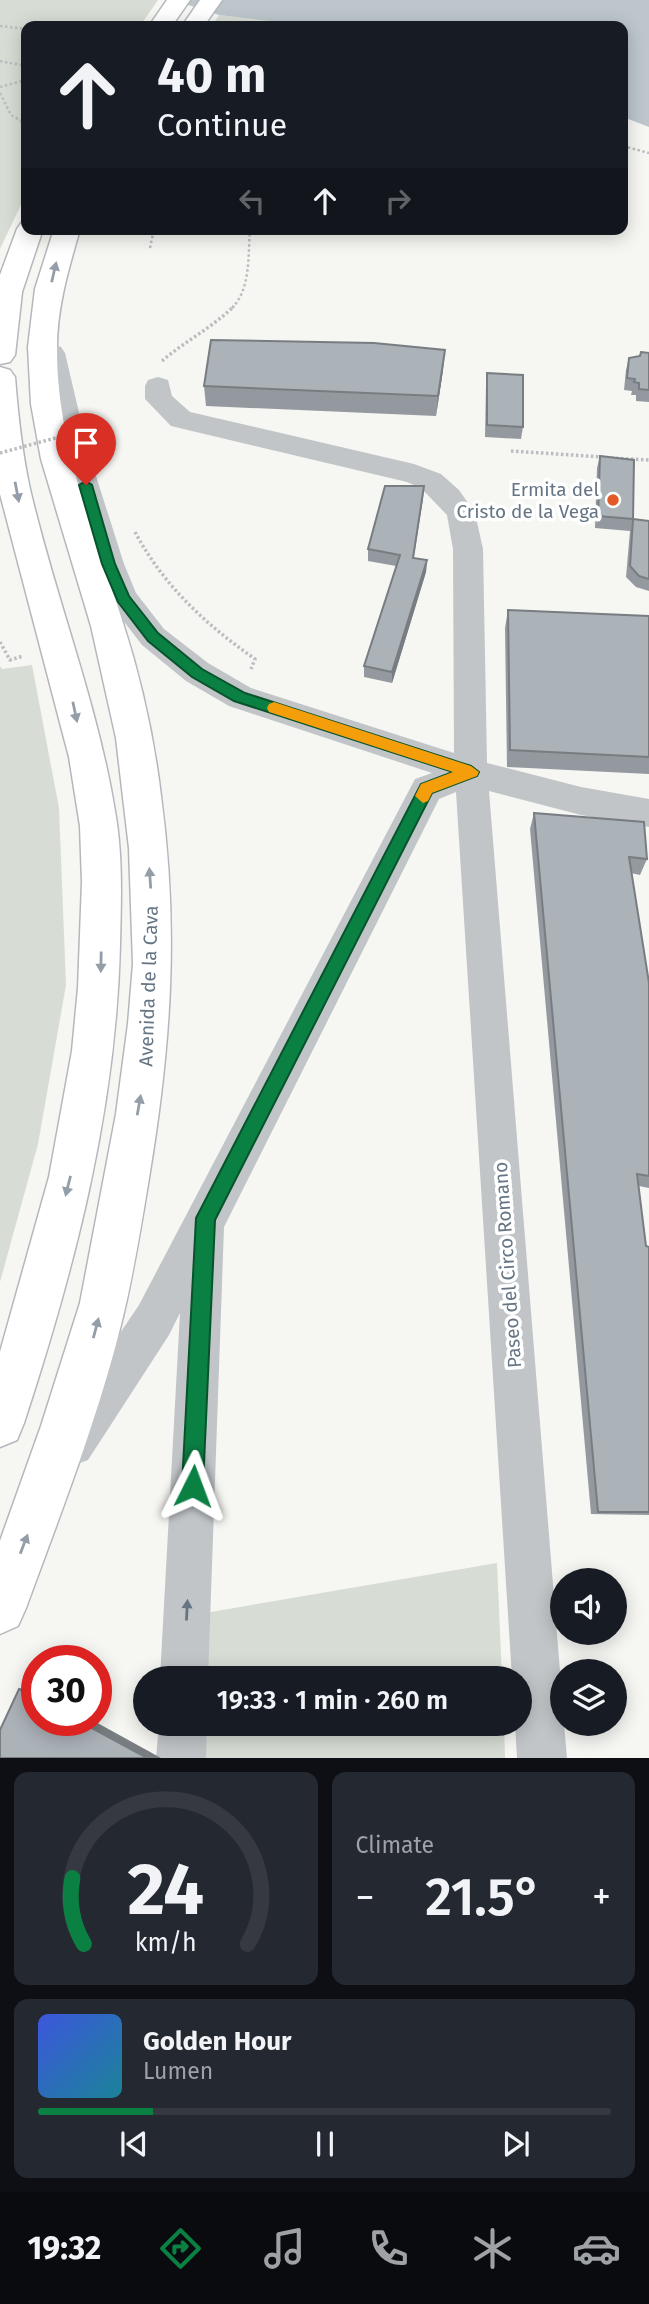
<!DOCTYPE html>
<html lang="en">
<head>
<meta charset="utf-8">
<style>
	:root { --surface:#171b24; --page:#242831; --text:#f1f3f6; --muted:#9ea1a6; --line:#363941; --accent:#0b8043 }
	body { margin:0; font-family:"Fira Sans",sans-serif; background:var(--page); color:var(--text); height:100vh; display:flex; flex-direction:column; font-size:26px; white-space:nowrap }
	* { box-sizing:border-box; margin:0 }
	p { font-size:23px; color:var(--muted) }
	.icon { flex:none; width:38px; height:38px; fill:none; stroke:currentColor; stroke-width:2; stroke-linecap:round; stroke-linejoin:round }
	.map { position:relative; height:1758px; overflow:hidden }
	.drawer { display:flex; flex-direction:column; gap:14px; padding:14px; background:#0d0f14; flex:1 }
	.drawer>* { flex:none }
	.hud { position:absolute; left:21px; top:21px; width:607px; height:214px; border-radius:14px; box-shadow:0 4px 18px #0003; background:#171b24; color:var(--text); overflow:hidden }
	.tools { position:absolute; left:550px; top:1568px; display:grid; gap:14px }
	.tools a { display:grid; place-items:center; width:77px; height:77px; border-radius:50%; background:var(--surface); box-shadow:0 4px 18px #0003; font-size:35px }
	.speed { position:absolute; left:21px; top:1645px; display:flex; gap:14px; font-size:35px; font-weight:700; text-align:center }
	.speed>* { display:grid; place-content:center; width:91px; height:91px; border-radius:50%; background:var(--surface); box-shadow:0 4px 18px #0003; line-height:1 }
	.speed .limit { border:10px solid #d22; background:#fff; color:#111 }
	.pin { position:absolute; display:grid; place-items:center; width:60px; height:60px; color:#fff; margin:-72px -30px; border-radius:50% 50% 50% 0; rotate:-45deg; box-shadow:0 0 7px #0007 }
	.pin .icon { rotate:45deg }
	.me { position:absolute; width:77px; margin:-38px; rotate:3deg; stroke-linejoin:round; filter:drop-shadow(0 0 5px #0008) }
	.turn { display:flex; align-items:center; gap:24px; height:147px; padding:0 21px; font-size:32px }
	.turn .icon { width:91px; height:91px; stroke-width:2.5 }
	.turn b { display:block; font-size:49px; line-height:60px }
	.lanes { display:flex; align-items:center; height:66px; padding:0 21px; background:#0003; justify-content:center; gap:35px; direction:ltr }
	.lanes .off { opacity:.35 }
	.big { font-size:52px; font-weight:600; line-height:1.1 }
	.drawer .tile { flex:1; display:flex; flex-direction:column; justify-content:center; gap:10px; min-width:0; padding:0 24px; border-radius:14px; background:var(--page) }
	.drawer .dial { align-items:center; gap:0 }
	.dial svg { height:182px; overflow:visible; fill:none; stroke:var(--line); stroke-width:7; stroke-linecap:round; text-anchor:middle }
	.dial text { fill:var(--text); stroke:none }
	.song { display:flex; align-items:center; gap:21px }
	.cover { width:84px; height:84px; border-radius:10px; background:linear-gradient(135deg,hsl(230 70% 55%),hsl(190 70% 35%)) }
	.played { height:7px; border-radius:4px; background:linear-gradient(90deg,var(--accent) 20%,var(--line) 20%) }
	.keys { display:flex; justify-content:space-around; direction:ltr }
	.heat { display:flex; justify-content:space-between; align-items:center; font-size:38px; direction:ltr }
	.drawer .tiles { flex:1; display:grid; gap:14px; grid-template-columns:1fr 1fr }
	.tile:last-child { grid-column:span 2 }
	.trip { position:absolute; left:133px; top:1666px; width:399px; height:70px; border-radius:35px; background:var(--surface); box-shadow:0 4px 18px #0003; font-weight:600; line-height:70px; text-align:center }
	.tab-bar { display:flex; height:112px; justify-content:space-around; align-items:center; background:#090b0e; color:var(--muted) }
	.tab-bar .icon { width:49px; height:49px }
	.tab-bar .active { color:var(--accent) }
	.tab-bar b { font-size:32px; color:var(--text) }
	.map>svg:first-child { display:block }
</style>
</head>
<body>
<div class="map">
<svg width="649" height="1758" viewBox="0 0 649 1758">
	<rect width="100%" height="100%" fill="#f6f6f3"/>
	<g fill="#d7ddd4">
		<polygon points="0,0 158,0 140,26 26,26 26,194 0,249"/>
		<polygon points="219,15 309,26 212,26"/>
		<polygon points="32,665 59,808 66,985 38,1144 0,1282 0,666 2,669"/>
		<polygon points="497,1563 502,1678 203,1678 205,1613"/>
		<polygon points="202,1724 504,1724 505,1758 201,1758"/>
	</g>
	<polygon fill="#bcc6cb" points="173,0 649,0 649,127 623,117 623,26 309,26 219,15"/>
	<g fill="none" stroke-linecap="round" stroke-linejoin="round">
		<defs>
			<g id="primary">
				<polygon points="167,0 190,0 172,26 149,26"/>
				<polygon points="200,0 222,0 204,26 182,26"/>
				<polygon points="26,222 26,229 43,229 22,292 15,355 10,362 0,364 0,275 17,229 21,223"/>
				<path d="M54 229H80C69 268 57 306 57 347 56 442 95 534 123 623 141 679 154 737 161 796 179 930 171 1046 149 1178 141 1227 133 1277 121 1325 97 1421 60 1515 26 1608L18 1626 0 1634V1541L41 1426 80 1303 116 1114 128 1024 133 964 129 848 116 738 91 626 41 459 31 404 28 347 35 289Z"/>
				<path d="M0 367 10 370 15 377C18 415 22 452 30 489 55 597 97 701 115 811 123 855 121 901 120 945 116 1110 75 1267 24 1423L17 1440 0 1447V1352L49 1177 72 1051 78 988 82 882 80 826 69 757 0 494Z"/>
			</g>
		</defs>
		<use href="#primary" stroke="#b4b8bc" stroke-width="3"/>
		<g stroke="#bbbdc0" stroke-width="2.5" stroke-dasharray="2.5 2.5" stroke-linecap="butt">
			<polyline points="0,26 26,29"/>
			<polyline points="0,61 26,66"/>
			<polyline points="0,87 26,80"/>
			<polyline points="0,93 11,115 26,124"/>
			<polyline points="623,146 649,153"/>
			<polyline points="150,248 154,229"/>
			<path d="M232 308C251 289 248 254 250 229"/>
		</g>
		<g stroke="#bbbdc0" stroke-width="3.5" stroke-dasharray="2.5 2.5" stroke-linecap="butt">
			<path d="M162 361C185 341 212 328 234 306"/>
			<polyline points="511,451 603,457"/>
			<polyline points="611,458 649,460"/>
			<path d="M135 532C164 586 205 624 255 659L251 669"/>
			<polyline points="0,642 10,660 23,656"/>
		</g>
		<g fill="#c1c5c8" fill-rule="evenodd">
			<polygon points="52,344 61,347 65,353 88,451 124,564 136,593 164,629 208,663 251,688 454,753 453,549 447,515 421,488 407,482 171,426 145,399 145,386 148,380 158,377 168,380 172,396 190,412 414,464 441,474 459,490 475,513 483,549 487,763 581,787 649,799 649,827 581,815 489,791 562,1696 562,1724 564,1724 567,1758 517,1758 515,1724 520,1724 520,1678 512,1678 456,792 439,799 224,1227 208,1678 160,1678 180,1313 169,1335 88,1460 72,1466 56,1460 50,1444 56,1428 139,1305 415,779 432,773 229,706 186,681 142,645 112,606 94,564 60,451 39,353 43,347"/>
			<polygon points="159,1724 207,1724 206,1758 156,1758"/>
		</g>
		<use href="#primary" fill="#fff" fill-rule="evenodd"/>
		<polyline stroke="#bbbdc0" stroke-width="3.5" stroke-dasharray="2.5 2.5" stroke-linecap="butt" points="0,453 92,428"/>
	</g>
	<g fill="#93999e">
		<polygon points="641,352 649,353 649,402 636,401 636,395 631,395 632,391 624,390 626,370 629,358 639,356"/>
		<polygon points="443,370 436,416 206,406 204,386"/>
		<polygon points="487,373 523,427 521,439 485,437 486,385"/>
		<polygon points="600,456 633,519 649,521 649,591 636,587 626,577 630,531 595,528 597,468"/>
		<polygon points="423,498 413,558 427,560 426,572 392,683 364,677 364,666 396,566 368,561 368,549"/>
		<polygon points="508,610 649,616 649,774 507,767 505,628"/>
		<polygon points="534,813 647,859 640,875 631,873 649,983 649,1188 639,1186 646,1246 649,1247 649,1515 591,1514 530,829"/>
	</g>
	<g fill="#787d81">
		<polygon points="445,350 443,370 436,416 438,396"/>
		<polygon points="424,486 423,498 412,569 413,558"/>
		<polygon points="427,560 426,572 392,683 392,672"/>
		<polygon points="28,1686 37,1690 37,1698 19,1689"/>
		<polygon points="77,1720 92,1720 161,1758 147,1758"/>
	</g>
	<g fill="#abb2b8" stroke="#787d81" stroke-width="2">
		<polygon points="211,340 374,343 445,350 438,396 204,386"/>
		<polygon points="641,352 649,353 649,390 639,389 639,383 634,382 635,379 627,378 629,358 640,356"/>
		<polygon points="487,373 523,375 523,427 487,425"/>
		<polygon points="600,456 634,460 633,519 598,516"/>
		<polygon points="385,486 424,486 413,558 427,560 392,672 364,666 400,555 368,549"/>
		<polygon points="633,519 649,521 649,579 639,576 630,566"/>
		<polygon points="508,610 649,616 649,757 510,750"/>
		<polygon points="534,813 644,822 647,859 629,857 649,983 649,1176 637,1174 646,1246 649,1247 649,1512 598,1512"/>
		<polygon points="19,1689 37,1698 37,1720 77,1720 147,1758 0,1758 0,1730"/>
	</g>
	<defs><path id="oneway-solid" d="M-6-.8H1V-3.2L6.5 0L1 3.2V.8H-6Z" transform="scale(1.75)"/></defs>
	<g fill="#939ea9">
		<use href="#oneway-solid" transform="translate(54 272) rotate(-77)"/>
		<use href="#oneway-solid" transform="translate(17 492) rotate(79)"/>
		<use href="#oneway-solid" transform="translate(75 712) rotate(78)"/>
		<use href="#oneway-solid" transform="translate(150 878) rotate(-94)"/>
		<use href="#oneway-solid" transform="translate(101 962) rotate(91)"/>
		<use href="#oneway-solid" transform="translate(139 1105) rotate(-80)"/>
		<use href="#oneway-solid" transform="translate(68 1186) rotate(104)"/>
		<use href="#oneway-solid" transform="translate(96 1328) rotate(-75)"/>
		<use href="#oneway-solid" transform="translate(24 1544) rotate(-69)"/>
	</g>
	<use fill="#657584" href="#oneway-solid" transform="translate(187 1610) rotate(-87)"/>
	<polygon fill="#0b8043" stroke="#07532c" stroke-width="2" points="86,481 92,485 115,564 129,596 158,633 202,669 245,693 471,766 479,772 477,776 432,793 215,1220 203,1486 200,1494 193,1497 185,1494 182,1486 196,1218 421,784 453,772 234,701 192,677 148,641 118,602 102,564 79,485"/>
	<polygon fill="#f59e0b" points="274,702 471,766 479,772 477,776 432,793 428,801 423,803 415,796 421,784 453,772 269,712 267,708 269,704"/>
	<circle fill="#e15a27" stroke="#fff" stroke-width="2.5" cx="613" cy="500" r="7"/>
	<g text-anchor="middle" stroke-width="7" stroke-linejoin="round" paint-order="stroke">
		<g font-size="19" fill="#657584" stroke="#fff" text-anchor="end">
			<text x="599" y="496">Ermita del<tspan x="599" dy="22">Cristo de la Vega</tspan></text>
		</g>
		<g font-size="19" fill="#657584" stroke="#fff">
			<text transform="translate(148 986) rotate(-88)" y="7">Avenida de la Cava</text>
			<text transform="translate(507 1265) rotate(-94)" y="7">Paseo del Circo Romano</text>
		</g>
	</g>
</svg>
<div class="tools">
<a><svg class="icon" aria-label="sound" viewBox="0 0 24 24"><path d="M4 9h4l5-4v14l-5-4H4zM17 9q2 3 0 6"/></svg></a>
<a><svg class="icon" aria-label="layers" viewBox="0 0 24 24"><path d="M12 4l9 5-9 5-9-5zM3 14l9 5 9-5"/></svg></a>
</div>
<div class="speed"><div class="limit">30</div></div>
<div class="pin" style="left:86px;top:485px;background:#d93025"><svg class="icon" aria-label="arrive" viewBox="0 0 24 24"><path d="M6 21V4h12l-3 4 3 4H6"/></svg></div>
<svg class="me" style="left:193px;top:1486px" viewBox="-20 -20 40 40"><path d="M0-17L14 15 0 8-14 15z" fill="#0b8043" stroke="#fff" stroke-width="4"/></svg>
<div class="trip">19:33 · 1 min · 260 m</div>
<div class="hud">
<div class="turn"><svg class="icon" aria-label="ahead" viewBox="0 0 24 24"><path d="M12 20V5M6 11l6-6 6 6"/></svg><div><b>40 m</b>Continue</div></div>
<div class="lanes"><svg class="icon off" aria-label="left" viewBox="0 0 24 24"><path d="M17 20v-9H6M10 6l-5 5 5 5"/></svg><svg class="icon" aria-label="ahead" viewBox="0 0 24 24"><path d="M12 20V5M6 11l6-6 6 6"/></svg><svg class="icon off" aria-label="right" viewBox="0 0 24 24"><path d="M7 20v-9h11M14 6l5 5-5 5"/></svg></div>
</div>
</div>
<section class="drawer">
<div class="tiles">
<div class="tile dial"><svg viewBox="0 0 100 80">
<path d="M14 69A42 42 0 1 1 86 69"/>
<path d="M14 69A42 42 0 0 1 9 40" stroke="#0b8043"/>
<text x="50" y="56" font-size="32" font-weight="700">24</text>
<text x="50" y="72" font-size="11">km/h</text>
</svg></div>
<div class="tile"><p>Climate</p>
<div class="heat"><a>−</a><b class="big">21.5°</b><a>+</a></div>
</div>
<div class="tile">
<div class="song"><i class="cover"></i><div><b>Golden Hour</b><p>Lumen</p></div></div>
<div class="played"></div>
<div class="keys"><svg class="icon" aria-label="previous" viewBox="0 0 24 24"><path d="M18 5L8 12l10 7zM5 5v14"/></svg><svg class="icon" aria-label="pause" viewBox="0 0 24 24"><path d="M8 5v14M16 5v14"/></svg><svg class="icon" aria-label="next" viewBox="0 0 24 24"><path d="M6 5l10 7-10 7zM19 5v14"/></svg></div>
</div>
</div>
</section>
<nav class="tab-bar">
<b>19:32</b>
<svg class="icon active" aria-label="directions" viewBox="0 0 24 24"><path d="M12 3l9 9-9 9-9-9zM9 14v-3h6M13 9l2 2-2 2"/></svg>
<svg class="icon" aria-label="music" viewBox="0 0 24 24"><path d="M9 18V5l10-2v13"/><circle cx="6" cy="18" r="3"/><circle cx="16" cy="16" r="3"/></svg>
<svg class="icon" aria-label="phone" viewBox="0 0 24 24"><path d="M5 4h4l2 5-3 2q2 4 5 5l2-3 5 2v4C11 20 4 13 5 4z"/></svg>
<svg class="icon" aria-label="climate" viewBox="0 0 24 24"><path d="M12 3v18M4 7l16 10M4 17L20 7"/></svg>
<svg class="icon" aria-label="car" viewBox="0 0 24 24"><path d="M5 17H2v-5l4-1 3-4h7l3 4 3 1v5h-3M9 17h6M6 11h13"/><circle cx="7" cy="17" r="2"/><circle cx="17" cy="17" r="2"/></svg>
</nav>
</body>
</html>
